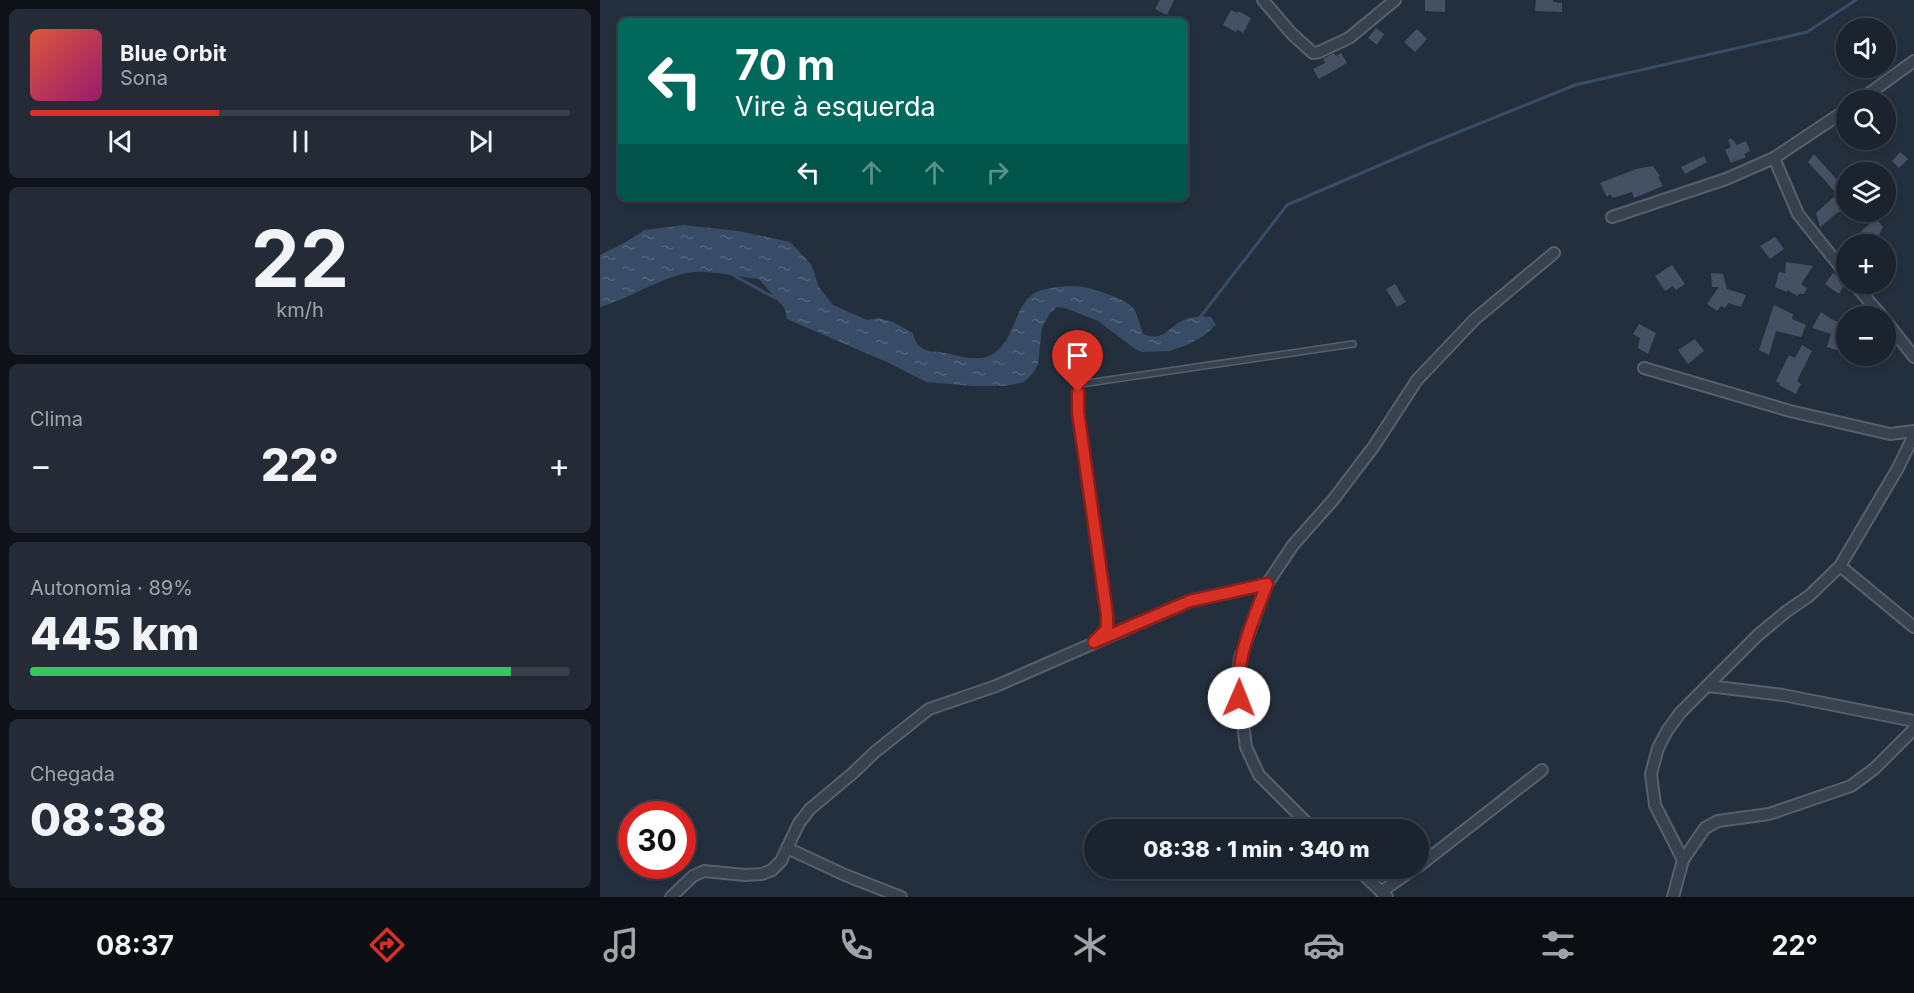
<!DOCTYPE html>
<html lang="pt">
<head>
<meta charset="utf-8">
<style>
	:root { --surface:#1b232e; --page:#242b36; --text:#f1f3f6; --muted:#a0a4aa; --line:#39404a; --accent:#d93025 }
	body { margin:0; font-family:Inter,sans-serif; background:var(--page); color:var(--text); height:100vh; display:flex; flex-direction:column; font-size:22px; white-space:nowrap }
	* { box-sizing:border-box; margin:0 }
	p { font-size:20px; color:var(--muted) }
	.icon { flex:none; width:33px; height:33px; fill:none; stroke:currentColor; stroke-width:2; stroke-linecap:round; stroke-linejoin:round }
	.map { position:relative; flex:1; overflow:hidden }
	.drawer { display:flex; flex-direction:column; gap:9px; padding:9px; background:#0f1319; width:600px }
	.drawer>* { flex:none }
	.banner { position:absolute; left:18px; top:18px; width:570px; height:183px; border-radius:9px; box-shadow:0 3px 9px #0003,0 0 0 2px var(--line); background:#00695c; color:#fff; overflow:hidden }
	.fabs { position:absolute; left:1236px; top:18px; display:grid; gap:12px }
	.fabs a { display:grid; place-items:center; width:60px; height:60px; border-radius:50%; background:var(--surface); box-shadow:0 3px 9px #0003,0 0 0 2px var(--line); font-size:30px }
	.speed { position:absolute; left:18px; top:801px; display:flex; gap:12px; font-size:30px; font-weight:700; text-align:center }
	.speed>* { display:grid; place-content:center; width:78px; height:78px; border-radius:50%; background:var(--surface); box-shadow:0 3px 9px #0003,0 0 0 2px var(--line); line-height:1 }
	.speed .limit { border:9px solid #d22; background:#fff; color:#111 }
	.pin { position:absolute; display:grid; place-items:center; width:51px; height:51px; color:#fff; margin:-62px -26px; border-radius:50% 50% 50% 0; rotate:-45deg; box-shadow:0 0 6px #0007 }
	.pin .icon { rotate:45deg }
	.me { position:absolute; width:66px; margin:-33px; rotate:1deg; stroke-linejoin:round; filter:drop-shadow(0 0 4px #0008) }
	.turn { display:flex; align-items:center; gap:21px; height:126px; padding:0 18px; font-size:27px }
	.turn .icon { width:78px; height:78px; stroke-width:2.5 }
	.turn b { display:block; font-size:42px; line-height:51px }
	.lanes { display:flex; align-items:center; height:57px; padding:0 18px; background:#0003; justify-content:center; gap:30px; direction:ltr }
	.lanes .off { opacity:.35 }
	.big { font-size:45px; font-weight:800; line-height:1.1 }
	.drawer .widget { flex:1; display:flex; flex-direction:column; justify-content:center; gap:9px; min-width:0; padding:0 21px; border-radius:9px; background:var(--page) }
	.drawer .dial { align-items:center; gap:0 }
	.dial b { font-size:78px; line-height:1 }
	.song { display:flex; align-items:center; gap:18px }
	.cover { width:72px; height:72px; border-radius:9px; background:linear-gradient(135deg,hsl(10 70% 55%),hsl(320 70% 35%)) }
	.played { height:6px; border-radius:3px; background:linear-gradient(90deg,var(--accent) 35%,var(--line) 35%) }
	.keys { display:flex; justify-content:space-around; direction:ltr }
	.heat { display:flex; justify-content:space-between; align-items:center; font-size:33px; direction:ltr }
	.charge { height:9px; border-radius:4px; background:linear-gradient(90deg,#34c759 89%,var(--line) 0) }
	.trip { position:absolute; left:484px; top:819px; width:345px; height:60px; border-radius:30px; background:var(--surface); box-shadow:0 3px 9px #0003,0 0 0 2px var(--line); font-weight:800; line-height:60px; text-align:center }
	.tabs { display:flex; height:96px; justify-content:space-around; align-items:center; background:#0b0e12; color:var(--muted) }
	.tabs .icon { width:42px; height:42px }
	.tabs .selected { color:var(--accent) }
	.tabs b { font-size:27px; color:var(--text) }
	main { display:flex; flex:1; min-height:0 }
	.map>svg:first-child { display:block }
</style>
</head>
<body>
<main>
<section class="drawer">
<div class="widget">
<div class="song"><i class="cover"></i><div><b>Blue Orbit</b><p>Sona</p></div></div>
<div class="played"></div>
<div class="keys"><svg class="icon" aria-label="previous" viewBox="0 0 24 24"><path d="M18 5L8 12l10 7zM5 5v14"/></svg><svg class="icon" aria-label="pause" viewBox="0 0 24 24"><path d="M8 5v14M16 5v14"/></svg><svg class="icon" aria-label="next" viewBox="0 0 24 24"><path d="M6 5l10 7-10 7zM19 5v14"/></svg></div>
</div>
<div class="widget dial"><b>22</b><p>km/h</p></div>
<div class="widget"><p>Clima</p>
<div class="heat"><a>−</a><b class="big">22°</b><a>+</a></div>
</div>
<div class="widget"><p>Autonomia · 89%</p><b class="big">445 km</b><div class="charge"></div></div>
<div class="widget"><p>Chegada</p><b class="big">08:38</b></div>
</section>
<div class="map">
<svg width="1314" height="897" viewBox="0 0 1314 897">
	<defs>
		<pattern id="water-ripples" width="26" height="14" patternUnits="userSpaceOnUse" patternTransform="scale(1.5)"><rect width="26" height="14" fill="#394c67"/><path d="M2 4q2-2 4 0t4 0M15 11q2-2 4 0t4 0" fill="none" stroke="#53647b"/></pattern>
	</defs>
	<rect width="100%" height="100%" fill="#242f3e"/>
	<path fill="url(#water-ripples)" d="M84 225 138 231 190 242 211 264 219 287 233 305 267 320 278 318 293 322 313 333C316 348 324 351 339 352 357 354 375 364 393 354 415 340 413 309 433 294 442 287 472 285 483 287 494 289 527 299 533 308 538 315 540 326 543 334 565 343 569 325 586 319 594 316 603 317 611 317L616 325 602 337 587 345 569 351 542 352 535 349 498 321 465 308 457 307 450 313 442 328 438 364 434 372 424 382 406 386H372L326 382 289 363 187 319 185 309 159 279C142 277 108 270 93 272 60 277 31 298 0 307V255L24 243 45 230Z"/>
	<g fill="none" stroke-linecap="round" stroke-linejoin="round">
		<g stroke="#394c67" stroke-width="3">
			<polyline points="133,275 175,298"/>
			<polyline points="598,320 687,205 829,144 975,85 1207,32 1256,0"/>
		</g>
	</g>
	<g fill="#455162">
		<polygon points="560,0 574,0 567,15 555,9"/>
		<polygon points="825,0 845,0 845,12 825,11"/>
		<polygon points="936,0 953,0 953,2 962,3 962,12 935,11"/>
		<polygon points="631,10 637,13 638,11 651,18 643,33 637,29 636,32 623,25"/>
		<polygon points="776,28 784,34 777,45 768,38"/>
		<polygon points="817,29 827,39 815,52 804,42"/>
		<polygon points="734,53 736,56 741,53 747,63 719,79 713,69 725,63 723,59"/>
		<polygon points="1131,138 1137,145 1146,141 1150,151 1144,154 1146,157 1131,163 1125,150 1131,147 1128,140"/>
		<polygon points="1300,152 1308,159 1299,168 1292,161"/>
		<polygon points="1214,154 1246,190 1246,195 1241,199 1238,196 1245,210 1237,213 1220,227 1216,213 1237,194 1208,162"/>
		<polygon points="1104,156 1107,162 1085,174 1081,167"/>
		<polygon points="1053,166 1060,176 1058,177 1063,186 1034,198 1032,192 1013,198 1010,194 1007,197 1000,183 1036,169"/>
		<polygon points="1276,218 1283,227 1276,241 1272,244 1265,244 1257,235"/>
		<polygon points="1175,237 1184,249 1170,259 1160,246"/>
		<polygon points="1186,262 1213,266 1201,284 1207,288 1204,294 1198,294 1198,296 1187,290 1187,292 1175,287 1179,272 1185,273"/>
		<polygon points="1072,265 1085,284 1076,290 1073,286 1065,291 1055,276"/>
		<polygon points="1111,273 1123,274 1127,289 1146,295 1141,307 1128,303 1125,308 1121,306 1117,311 1107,304 1119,287 1112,287"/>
		<polygon points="1233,273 1246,281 1239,294 1225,284"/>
		<polygon points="795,284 806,302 797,307 786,289"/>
		<polygon points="1174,305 1193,314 1192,319 1206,325 1201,337 1176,331 1169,355 1159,350"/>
		<polygon points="1221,312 1231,319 1246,325 1240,351 1227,347 1231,334 1212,328"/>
		<polygon points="1039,324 1056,333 1048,354 1038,348 1040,338 1033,334"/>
		<polygon points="1095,339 1104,351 1088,364 1078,350"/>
		<polygon points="1202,345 1212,351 1197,381 1201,384 1196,394 1179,385 1180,383 1176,381 1189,355 1195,358"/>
	</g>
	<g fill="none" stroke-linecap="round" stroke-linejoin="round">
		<defs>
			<polyline id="lane" points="500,637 507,629 507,615 478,412 478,392 481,384 753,344"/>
			<g id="street">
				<polyline points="663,0 691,33 713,53 719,52 749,38 795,0"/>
				<polyline points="1260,100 1314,61"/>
				<polyline points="1174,158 1198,214 1246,274"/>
				<polyline points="1012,217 1126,179 1174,158 1246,110"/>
				<polyline points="1254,284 1282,316"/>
				<polyline points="1286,321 1314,357"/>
				<polyline points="1044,368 1190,411 1290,434 1314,431"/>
				<polyline points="1240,566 1314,627"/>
				<polyline points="1108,686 1183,695 1314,721"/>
				<polyline points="714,830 659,775 646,747 637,679 640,658 667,584 693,545 733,500 774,446 817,380 875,319 954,253"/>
				<polyline points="187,848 245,875 301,897"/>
				<polyline points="1083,860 1055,805 1051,774 1058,748 1067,731 1080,713 1158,635 1187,611 1209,596 1240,566 1298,468 1314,435"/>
				<polyline points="819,866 942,770"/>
				<polyline points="756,868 787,897"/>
				<polyline points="781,892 815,868"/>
				<polyline points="71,897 93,876 104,871 145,875 162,874 172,870 181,861 199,823 210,809 253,773 275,752 329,709 396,686 590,601 667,584"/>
				<polyline points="1073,897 1083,860 1105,828 1118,821 1169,814 1251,786 1274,769 1314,729"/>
			</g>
		</defs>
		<use href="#lane" stroke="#565f6c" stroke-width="8"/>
		<use href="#street" stroke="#565f6c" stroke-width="14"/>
		<use href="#lane" stroke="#38414e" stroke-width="5"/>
		<use href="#street" stroke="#38414e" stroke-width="10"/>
	</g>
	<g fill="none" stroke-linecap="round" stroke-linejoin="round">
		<defs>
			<path id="route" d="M478 392V412L507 615V629L494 642 590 601 667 584C653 621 635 658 639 698"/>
		</defs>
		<use href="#route" stroke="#8d1f18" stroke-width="15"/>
		<use href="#route" stroke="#d93025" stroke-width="10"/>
	</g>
</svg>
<div class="fabs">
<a><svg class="icon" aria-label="sound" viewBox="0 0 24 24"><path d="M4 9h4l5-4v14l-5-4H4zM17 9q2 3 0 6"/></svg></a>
<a><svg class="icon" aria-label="search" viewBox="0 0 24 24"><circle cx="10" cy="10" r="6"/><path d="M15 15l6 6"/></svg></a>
<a><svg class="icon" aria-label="layers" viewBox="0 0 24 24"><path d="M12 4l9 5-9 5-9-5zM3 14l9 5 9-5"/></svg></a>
<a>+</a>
<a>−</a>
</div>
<div class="speed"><div class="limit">30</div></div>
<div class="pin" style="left:478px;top:392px;background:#d93025"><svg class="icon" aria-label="arrive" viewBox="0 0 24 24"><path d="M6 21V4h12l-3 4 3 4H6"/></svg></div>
<svg class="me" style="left:639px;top:698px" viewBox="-20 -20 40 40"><circle r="19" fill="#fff"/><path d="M0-13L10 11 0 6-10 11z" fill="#d93025"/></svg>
<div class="trip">08:38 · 1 min · 340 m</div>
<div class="banner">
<div class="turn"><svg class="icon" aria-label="left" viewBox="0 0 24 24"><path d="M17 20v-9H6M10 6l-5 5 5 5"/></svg><div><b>70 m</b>Vire à esquerda</div></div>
<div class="lanes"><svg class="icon" aria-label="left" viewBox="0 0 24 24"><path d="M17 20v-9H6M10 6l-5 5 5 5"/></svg><svg class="icon off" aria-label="ahead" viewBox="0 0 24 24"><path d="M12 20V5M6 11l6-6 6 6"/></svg><svg class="icon off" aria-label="ahead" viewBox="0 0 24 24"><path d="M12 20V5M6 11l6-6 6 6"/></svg><svg class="icon off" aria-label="right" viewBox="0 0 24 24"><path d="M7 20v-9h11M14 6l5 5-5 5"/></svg></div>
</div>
</div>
</main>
<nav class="tabs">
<b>08:37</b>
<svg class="icon selected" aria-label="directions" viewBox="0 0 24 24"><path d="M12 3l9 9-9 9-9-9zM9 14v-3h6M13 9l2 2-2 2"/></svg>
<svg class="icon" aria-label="music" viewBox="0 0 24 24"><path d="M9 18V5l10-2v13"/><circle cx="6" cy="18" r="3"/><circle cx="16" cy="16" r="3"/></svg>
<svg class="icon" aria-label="phone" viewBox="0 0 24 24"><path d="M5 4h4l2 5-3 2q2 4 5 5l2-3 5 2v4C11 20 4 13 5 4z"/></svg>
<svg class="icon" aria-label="climate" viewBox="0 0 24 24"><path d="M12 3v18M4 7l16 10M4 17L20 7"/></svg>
<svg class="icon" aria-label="car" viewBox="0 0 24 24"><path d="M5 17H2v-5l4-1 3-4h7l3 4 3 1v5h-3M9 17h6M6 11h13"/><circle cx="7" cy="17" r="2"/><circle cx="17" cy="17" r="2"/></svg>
<svg class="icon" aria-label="filters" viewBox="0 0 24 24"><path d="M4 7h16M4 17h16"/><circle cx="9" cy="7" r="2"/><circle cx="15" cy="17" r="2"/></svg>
<b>22°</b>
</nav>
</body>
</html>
